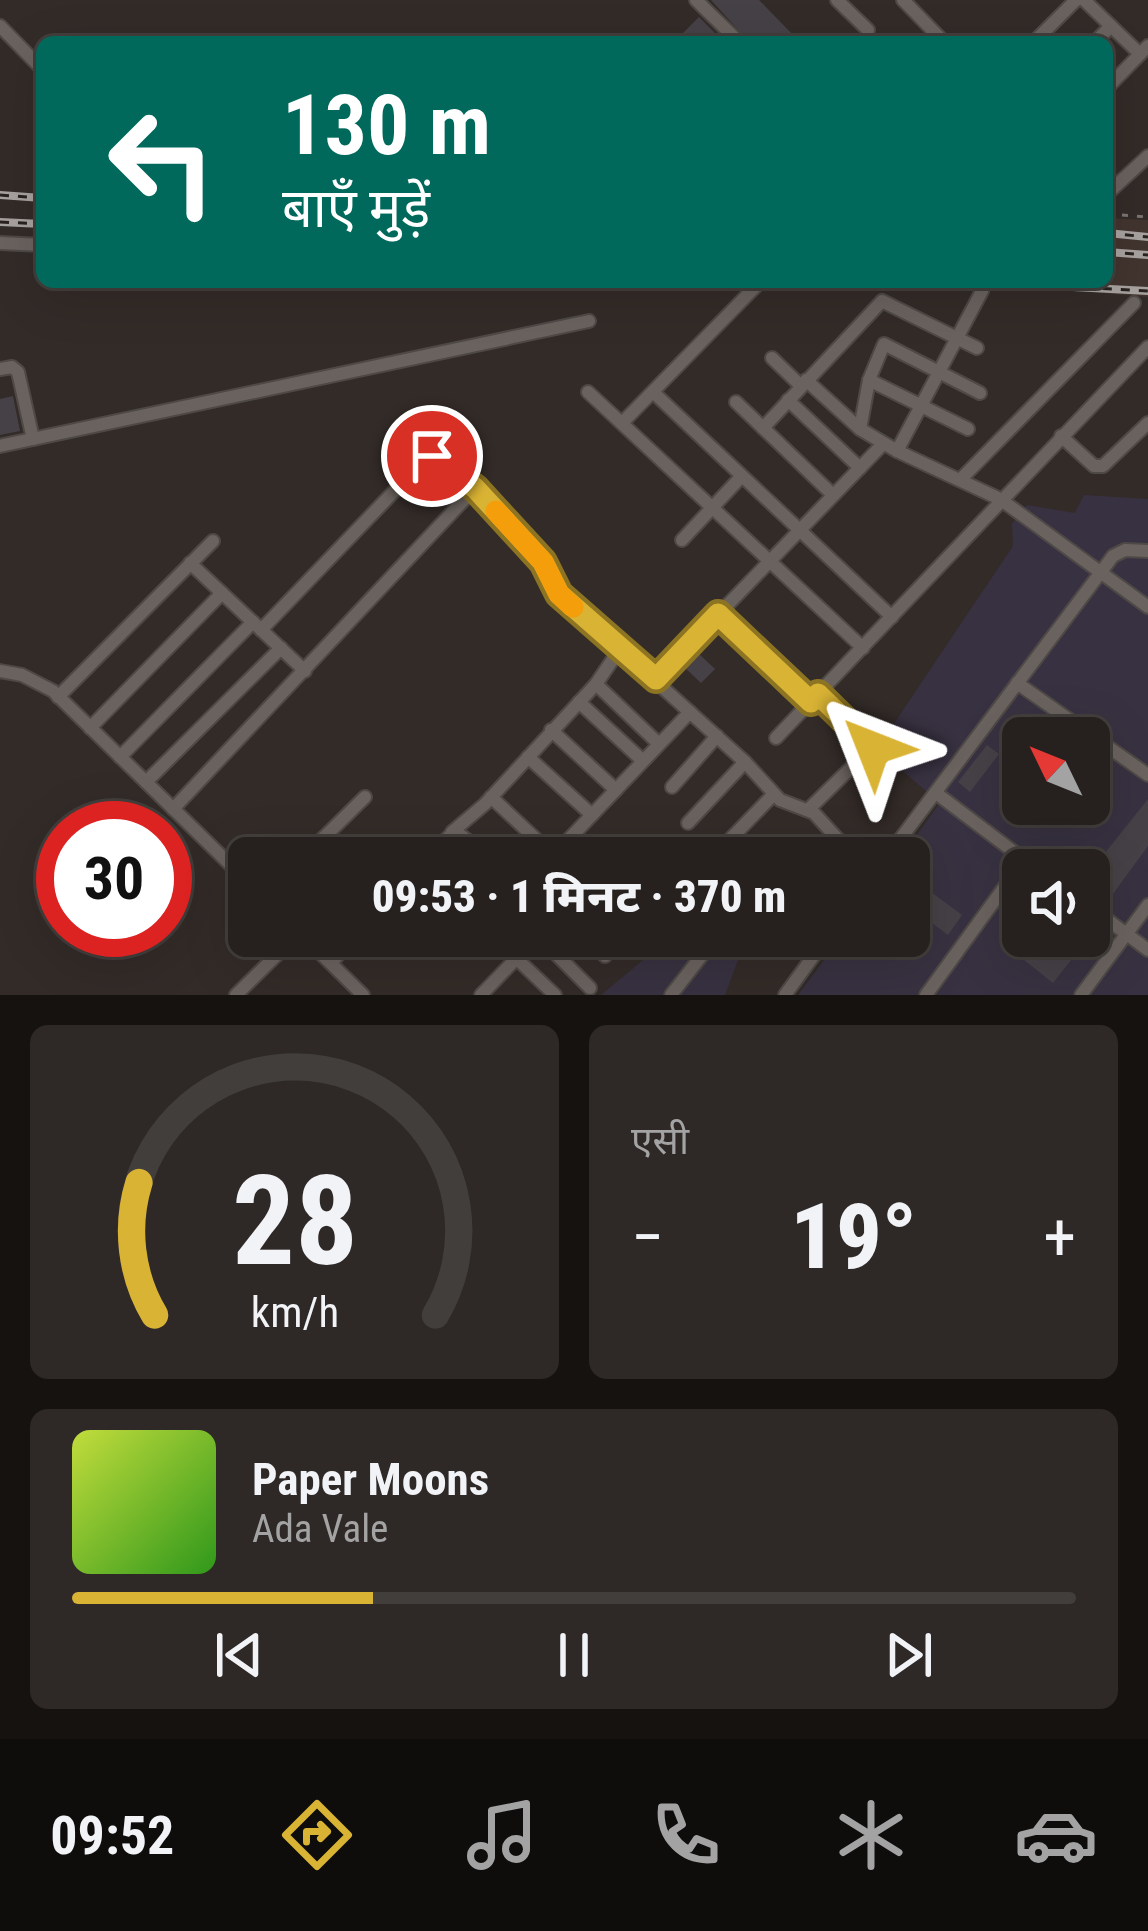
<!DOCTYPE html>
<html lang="hi">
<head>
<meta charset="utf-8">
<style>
	:root { --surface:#26201e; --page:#2e2827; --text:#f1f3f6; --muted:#a4a3a4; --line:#423e3c; --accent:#d9b334 }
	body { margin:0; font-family:"Roboto Condensed","Noto Sans Devanagari",sans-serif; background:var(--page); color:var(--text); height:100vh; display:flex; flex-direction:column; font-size:45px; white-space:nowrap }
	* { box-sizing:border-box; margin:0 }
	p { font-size:39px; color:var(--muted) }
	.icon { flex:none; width:66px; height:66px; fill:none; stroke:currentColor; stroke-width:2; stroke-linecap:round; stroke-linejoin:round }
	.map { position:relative; height:995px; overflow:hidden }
	.side { display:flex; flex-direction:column; gap:30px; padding:30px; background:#151210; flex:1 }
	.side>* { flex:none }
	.top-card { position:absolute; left:36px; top:36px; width:1077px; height:252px; border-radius:18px; box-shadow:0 12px 48px #0002,0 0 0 3px var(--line); background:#00695c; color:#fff; overflow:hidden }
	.needle { width:78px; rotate:313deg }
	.controls { position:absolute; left:1002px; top:717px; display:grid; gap:24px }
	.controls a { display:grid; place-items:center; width:108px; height:108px; border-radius:18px; background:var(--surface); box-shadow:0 12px 48px #0002,0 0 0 3px var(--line); font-size:60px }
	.speed { position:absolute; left:36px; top:801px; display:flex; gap:24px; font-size:60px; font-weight:700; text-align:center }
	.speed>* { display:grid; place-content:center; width:156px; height:156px; border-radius:50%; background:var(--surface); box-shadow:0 12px 48px #0002,0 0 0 3px var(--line); line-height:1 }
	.speed .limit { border:18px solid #d22; background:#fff; color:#111 }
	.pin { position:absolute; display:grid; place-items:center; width:102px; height:102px; color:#fff; margin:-51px; border:6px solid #fff; border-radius:50%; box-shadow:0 3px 12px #0007 }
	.me { position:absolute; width:132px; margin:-66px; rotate:315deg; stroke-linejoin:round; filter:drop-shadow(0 0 9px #0008) }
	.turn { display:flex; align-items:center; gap:42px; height:252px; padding:0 48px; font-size:54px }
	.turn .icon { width:156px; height:156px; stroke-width:2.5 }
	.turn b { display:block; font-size:84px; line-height:102px }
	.big { font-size:90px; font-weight:800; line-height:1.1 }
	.side .tile { flex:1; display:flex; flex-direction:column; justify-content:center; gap:18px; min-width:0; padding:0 42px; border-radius:18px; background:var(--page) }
	.side .dial { align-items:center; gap:0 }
	.dial svg { height:312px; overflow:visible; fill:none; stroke:var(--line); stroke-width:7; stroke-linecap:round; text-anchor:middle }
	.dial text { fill:var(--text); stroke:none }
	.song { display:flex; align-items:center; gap:36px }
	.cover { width:144px; height:144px; border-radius:18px; background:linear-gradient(135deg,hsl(70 70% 55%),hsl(110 70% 35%)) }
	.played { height:12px; border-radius:6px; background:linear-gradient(90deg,var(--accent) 30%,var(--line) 30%) }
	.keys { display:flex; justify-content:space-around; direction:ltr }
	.heat { display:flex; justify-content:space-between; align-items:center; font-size:66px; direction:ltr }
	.side .tiles { flex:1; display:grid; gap:30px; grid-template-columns:1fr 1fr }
	.tile:last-child { grid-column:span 2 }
	.trip { position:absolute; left:228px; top:837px; width:702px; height:120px; border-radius:18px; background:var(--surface); box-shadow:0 12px 48px #0002,0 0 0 3px var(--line); font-weight:800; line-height:120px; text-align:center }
	.tabs { display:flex; height:192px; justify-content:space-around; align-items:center; background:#0f0d0c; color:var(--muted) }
	.tabs .icon { width:84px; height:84px }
	.tabs .selected { color:var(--accent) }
	.tabs b { font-size:54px; color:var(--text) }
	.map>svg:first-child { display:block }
</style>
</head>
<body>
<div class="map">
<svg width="1148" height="995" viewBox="0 0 1148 995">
	<rect width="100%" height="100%" fill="#332b28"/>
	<polygon fill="#42342e" points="1107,218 1148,220 1148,297 981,282 1107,282"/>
	<g fill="#383141" fill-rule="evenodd">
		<path d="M1084 495 1148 499V995H798L842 936H909V858H900L940 803 877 749 1013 546 1012 524 1027 505 1075 513ZM1023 738H1089V804H1023ZM1023 870H1089V936H1023Z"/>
		<polygon points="672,936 747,936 725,995 601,995"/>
	</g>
	<g fill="#464147">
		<polygon points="711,0 759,0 796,38 792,42 749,42"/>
		<polygon points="699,17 724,42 674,42"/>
		<polygon points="13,396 20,431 0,435 0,399"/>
		<polygon points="697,652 715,669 701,683 683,666"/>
		<polygon points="987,745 999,754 970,792 958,782"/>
		<polygon points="1148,799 1148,846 1110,898 1089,882 1089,873"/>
		<polygon points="931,892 962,915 948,935 916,911"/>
		<polygon points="1035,936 1090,936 1053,983 1019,956"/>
	</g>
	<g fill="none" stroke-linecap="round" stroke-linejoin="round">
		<defs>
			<g id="minor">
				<polyline points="696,0 739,42"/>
				<polyline points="837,0 868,30"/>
				<polyline points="903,0 944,42"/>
				<polyline points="1084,0 1140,54"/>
				<polyline points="0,26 42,69"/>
				<polyline points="1034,42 1076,0"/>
				<polyline points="1095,42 1111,26"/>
				<polyline points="1107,88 1148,46"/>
				<polyline points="1107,194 1148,156"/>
				<polyline points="0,243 42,245"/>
				<polyline points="772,358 801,386"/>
				<polyline points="0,369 12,367 18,372 33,439"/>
				<polyline points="806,380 860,429 897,451 1000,499 1148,607"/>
				<polyline points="869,380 968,429"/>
				<polyline points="588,392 863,648"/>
				<polyline points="653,392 892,617"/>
				<polyline points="788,400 860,468"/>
				<polyline points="736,402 833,495"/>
				<polyline points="622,423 760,282"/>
				<polyline points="763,428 882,301 977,348"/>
				<polyline points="860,429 869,380 884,344 980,393"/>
				<polyline points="1061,436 1094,466 1103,466 1148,423"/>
				<polyline points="0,446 589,321"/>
				<polyline points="897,451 982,291"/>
				<polyline points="960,480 1134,303"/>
				<polyline points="682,540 740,478"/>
				<polyline points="190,563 305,671"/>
				<polyline points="718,614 811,702"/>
				<polyline points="261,630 427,457 439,459 475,488 543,562 559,594 620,649 596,684 485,804 452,832"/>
				<polyline points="620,649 745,762 780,800 814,813 855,858"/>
				<polyline points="0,671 22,675 53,691 249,883"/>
				<polyline points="656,679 883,444"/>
				<polyline points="1017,683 1148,775"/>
				<polyline points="596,684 659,744"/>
				<polyline points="58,697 213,541"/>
				<polyline points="579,702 643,761"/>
				<polyline points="90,728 222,593"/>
				<polyline points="551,730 616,790"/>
				<polyline points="776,738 1148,347"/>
				<polyline points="120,757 253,622"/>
				<polyline points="528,757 592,815"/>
				<polyline points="146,782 281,648"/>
				<polyline points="672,787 717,736"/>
				<polyline points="936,793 1038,870"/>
				<polyline points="491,797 553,855"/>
				<polyline points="173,809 475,488"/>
				<polyline points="808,810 873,746 819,694"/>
				<polyline points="688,823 745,762"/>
				<polyline points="715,855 774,794"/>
				<polyline points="303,858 365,797"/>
				<polyline points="426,858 455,831 491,858"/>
				<polyline points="551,858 690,712"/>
				<polyline points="886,858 1113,556 1125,550 1148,551"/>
				<polyline points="1089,906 1148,950"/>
				<polyline points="303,936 363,995"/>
				<polyline points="538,936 590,988"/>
				<polyline points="584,936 605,956"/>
				<polyline points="629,936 639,945"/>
				<polyline points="516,958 555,995"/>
				<polyline points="331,963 355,936"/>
				<polyline points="236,995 296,936"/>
				<polyline points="481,995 538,936"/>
				<polyline points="671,995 717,936"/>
				<polyline points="785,995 828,936"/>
				<polyline points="926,995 1024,860"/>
				<polyline points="1081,995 1148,905"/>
			</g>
		</defs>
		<use href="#minor" stroke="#4e4946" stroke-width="16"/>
		<polyline stroke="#7b7572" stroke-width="3" stroke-dasharray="6 9" stroke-linecap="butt" points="1107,214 1148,217"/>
		<use href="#minor" stroke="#6a625e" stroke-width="12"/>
		<defs>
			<g id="rail">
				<polyline points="0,195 42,198"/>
				<polyline points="0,222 42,224"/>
				<polyline points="1107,233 1148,237"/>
				<polyline points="1107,252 1148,255"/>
				<polyline points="977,282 1148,291"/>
			</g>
		</defs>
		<use href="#rail" stroke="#a7a29f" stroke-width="8"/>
		<use href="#rail" stroke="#29221e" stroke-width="3" stroke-dasharray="9" stroke-linecap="butt"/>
	</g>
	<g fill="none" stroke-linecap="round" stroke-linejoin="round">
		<defs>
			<polyline id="route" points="432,456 475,488 543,562 559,594 656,679 718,614 811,702 818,694 873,748"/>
		</defs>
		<use href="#route" stroke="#8d7422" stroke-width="30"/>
		<use href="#route" stroke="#d9b334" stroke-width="21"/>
		<polyline stroke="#f59e0b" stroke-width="21" points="496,511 543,562 559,594 573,607"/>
	</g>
</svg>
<div class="controls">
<a><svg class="needle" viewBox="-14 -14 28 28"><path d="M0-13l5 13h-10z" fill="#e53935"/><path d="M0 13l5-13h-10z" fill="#a4a3a4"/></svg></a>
<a><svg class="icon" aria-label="sound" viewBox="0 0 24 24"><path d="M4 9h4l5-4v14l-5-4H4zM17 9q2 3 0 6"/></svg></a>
</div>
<div class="speed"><div class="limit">30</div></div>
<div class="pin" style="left:432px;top:456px;background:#d93025"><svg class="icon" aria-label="arrive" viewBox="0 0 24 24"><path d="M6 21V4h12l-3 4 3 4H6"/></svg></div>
<svg class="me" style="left:873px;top:748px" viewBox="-20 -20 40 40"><path d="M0-17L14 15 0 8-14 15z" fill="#d9b334" stroke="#fff" stroke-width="4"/></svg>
<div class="trip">09:53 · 1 मिनट · 370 m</div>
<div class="top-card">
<div class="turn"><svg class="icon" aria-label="left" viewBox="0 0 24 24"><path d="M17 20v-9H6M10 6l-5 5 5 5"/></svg><div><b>130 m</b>बाएँ मुड़ें</div></div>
</div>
</div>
<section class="side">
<div class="tiles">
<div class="tile dial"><svg viewBox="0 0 100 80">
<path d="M14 69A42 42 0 1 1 86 69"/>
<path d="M14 69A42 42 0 0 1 10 35" stroke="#d9b334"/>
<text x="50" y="56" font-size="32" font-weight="700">28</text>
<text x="50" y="72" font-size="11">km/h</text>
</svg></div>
<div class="tile"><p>एसी</p>
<div class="heat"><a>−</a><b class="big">19°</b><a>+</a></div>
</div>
<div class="tile">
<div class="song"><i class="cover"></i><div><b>Paper Moons</b><p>Ada Vale</p></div></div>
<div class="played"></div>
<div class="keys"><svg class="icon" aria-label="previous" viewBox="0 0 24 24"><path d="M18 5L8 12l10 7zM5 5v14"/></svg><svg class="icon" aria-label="pause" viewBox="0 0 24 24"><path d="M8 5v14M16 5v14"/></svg><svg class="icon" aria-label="next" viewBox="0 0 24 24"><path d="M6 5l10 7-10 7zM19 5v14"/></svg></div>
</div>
</div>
</section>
<nav class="tabs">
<b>09:52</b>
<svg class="icon selected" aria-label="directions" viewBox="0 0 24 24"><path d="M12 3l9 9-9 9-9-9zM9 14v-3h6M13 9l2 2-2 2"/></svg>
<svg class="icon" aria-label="music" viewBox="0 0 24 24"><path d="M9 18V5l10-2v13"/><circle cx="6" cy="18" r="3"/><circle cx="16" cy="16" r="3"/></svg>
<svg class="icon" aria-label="phone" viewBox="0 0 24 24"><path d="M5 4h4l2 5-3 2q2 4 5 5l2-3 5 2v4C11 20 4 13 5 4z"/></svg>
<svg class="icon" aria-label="climate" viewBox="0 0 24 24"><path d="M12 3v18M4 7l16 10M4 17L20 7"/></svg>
<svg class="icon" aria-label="car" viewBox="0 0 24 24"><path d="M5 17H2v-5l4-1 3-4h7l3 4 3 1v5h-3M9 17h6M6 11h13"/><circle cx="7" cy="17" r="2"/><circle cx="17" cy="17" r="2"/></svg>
</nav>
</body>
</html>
